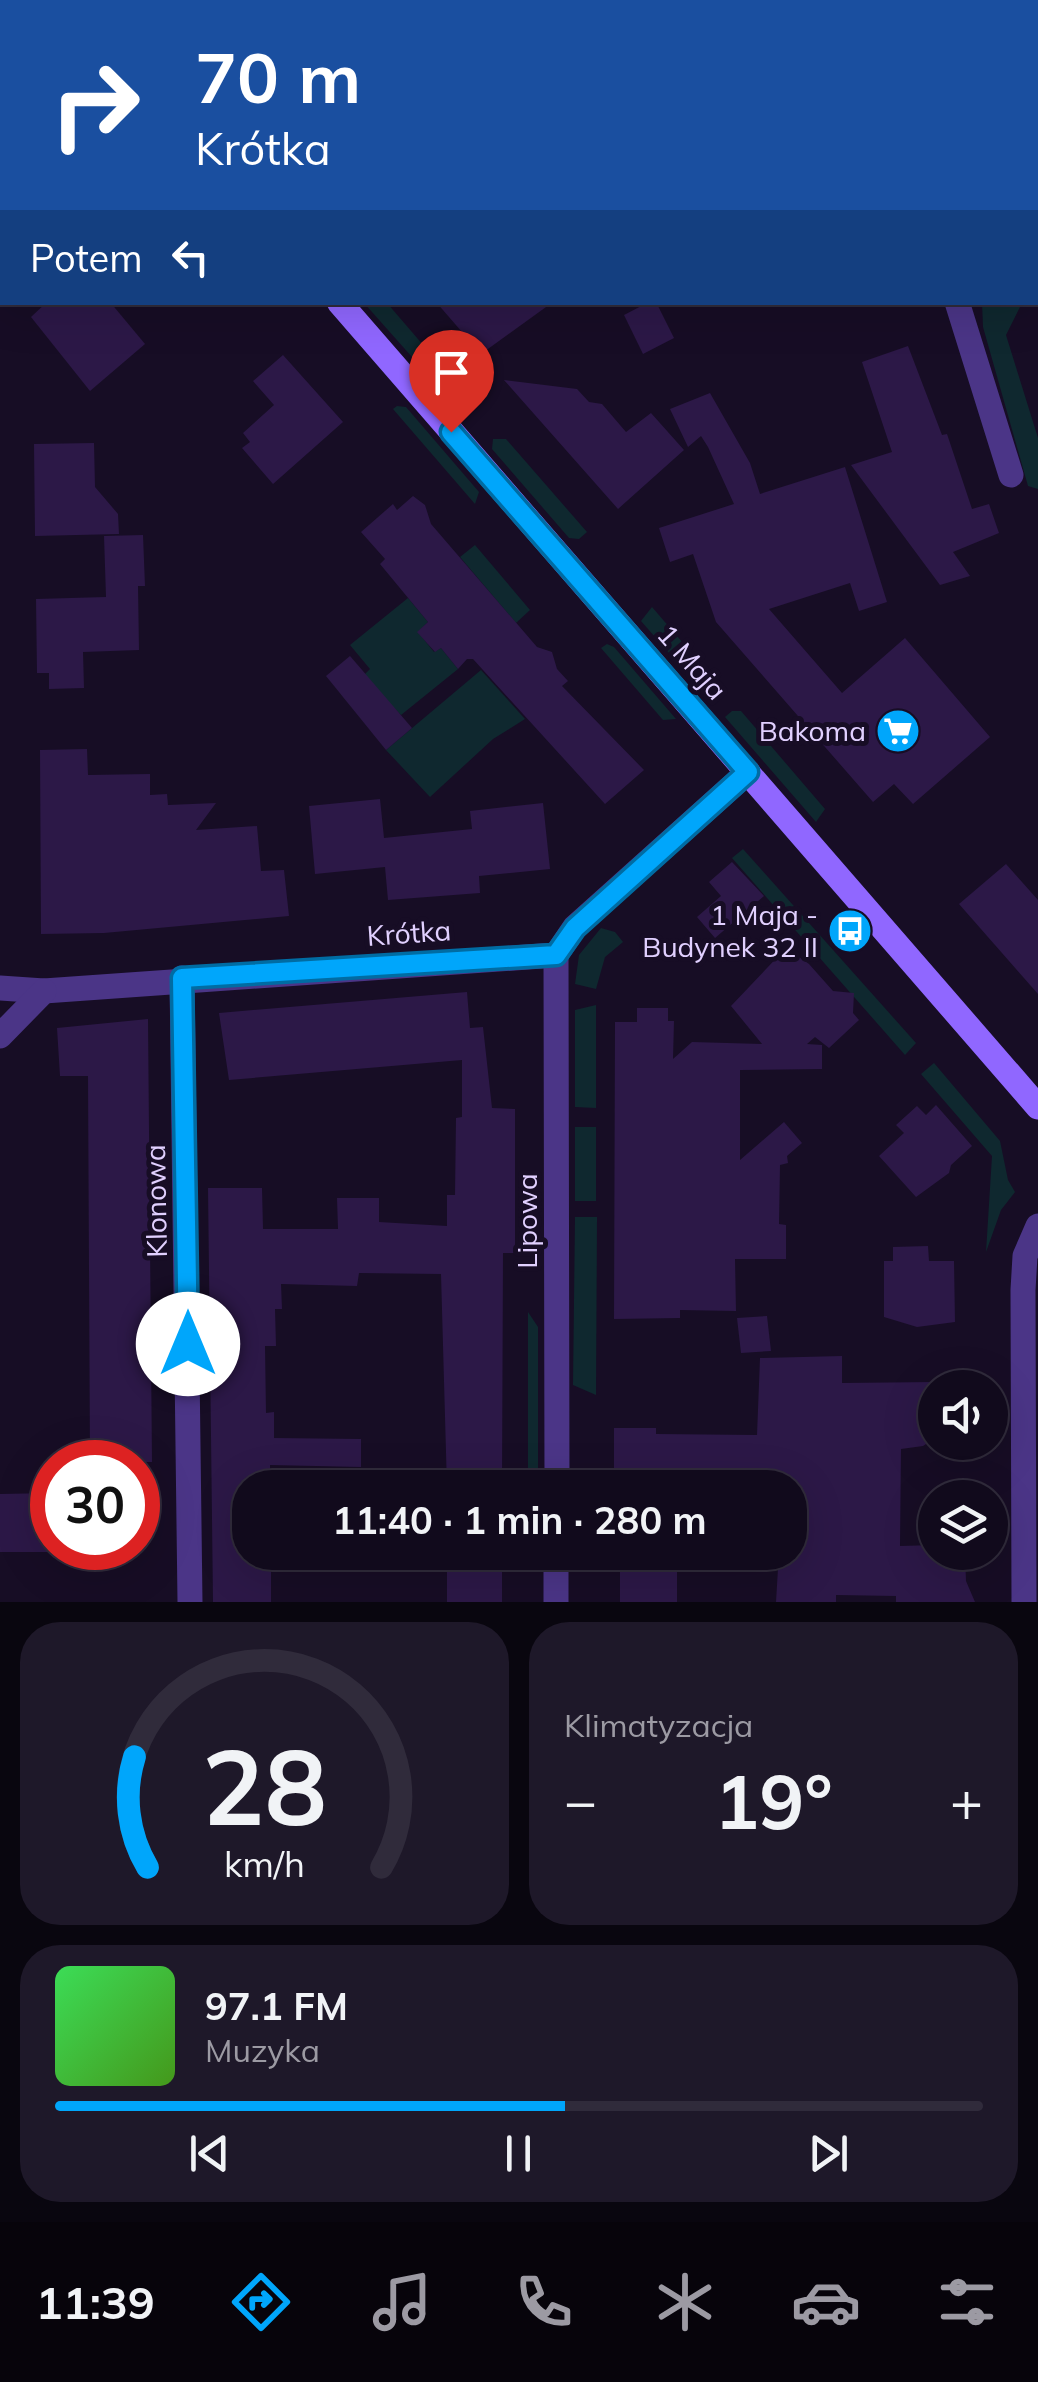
<!DOCTYPE html>
<html lang="pl">
<head>
<meta charset="utf-8">
<style>
	:root { --surface:#110a1c; --page:#1e1829; --text:#f1f3f6; --muted:#9c9aa3; --line:#302b3b; --accent:#00a6fb }
	body { margin:0; font-family:Mulish,sans-serif; background:var(--page); color:var(--text); height:100vh; display:flex; flex-direction:column; font-size:38px; white-space:nowrap }
	* { box-sizing:border-box; margin:0 }
	p { font-size:32px; color:var(--muted) }
	.icon { flex:none; width:55px; height:55px; fill:none; stroke:currentColor; stroke-width:2; stroke-linecap:round; stroke-linejoin:round }
	.map { position:relative; height:1602px; overflow:hidden }
	.drawer { display:flex; flex-direction:column; gap:20px; padding:20px; background:#09060f; flex:1 }
	.drawer>* { flex:none }
	.banner { position:absolute; left:0px; top:0px; width:1040px; height:305px; box-shadow:0 10px 40px #0002,0 0 0 2px var(--line); background:#1a4fa0; color:#fff; overflow:hidden }
	.tools { position:absolute; left:918px; top:1370px; display:grid; gap:20px }
	.tools a { display:grid; place-items:center; width:90px; height:90px; border-radius:50%; background:var(--surface); box-shadow:0 10px 40px #0002,0 0 0 2px var(--line); font-size:50px }
	.speed { position:absolute; left:30px; top:1440px; display:flex; gap:20px; font-size:50px; font-weight:700; text-align:center }
	.speed>* { display:grid; place-content:center; width:130px; height:130px; border-radius:50%; background:var(--surface); box-shadow:0 10px 40px #0002,0 0 0 2px var(--line); line-height:1 }
	.speed .limit { border:15px solid #d22; background:#fff; color:#111 }
	.pin { position:absolute; display:grid; place-items:center; width:85px; height:85px; color:#fff; margin:-102px -42px; border-radius:50% 50% 50% 0; rotate:-45deg; box-shadow:0 0 10px #0007 }
	.pin .icon { rotate:45deg }
	.me { position:absolute; width:110px; margin:-55px; rotate:0deg; stroke-linejoin:round; filter:drop-shadow(0 0 8px #0008) }
	.turn { display:flex; align-items:center; gap:35px; height:210px; padding:0 30px; font-size:45px }
	.turn .icon { width:130px; height:130px; stroke-width:2.5 }
	.turn b { display:block; font-size:70px; line-height:85px }
	.then { display:flex; align-items:center; height:95px; padding:0 30px; background:#0003; gap:20px; font-size:38px }
	.big { font-size:75px; font-weight:700; line-height:1.1 }
	.drawer .widget { flex:1; display:flex; flex-direction:column; justify-content:center; gap:15px; min-width:0; padding:0 35px; border-radius:40px; background:var(--page) }
	.drawer .dial { align-items:center; gap:0 }
	.dial svg { height:260px; overflow:visible; fill:none; stroke:var(--line); stroke-width:7; stroke-linecap:round; text-anchor:middle }
	.dial text { fill:var(--text); stroke:none }
	.song { display:flex; align-items:center; gap:30px }
	.cover { width:120px; height:120px; border-radius:15px; background:linear-gradient(135deg,hsl(130 70% 55%),hsl(100 70% 35%)) }
	.played { height:10px; border-radius:5px; background:linear-gradient(90deg,var(--accent) 55%,var(--line) 55%) }
	.keys { display:flex; justify-content:space-around; direction:ltr }
	.heat { display:flex; justify-content:space-between; align-items:center; font-size:55px; direction:ltr }
	.drawer .tiles { flex:1; display:grid; gap:20px; grid-template-columns:1fr 1fr }
	.widget:last-child { grid-column:span 2 }
	.trip { position:absolute; left:232px; top:1470px; width:575px; height:100px; border-radius:40px; background:var(--surface); box-shadow:0 10px 40px #0002,0 0 0 2px var(--line); font-weight:700; line-height:100px; text-align:center }
	.tabs { display:flex; height:160px; justify-content:space-around; align-items:center; background:#07040b; color:var(--muted) }
	.tabs .icon { width:70px; height:70px }
	.tabs .current { color:var(--accent) }
	.tabs b { font-size:45px; color:var(--text) }
	.map>svg:first-child { display:block }
</style>
</head>
<body>
<div class="map">
<svg width="1038" height="1602" viewBox="0 0 1038 1602">
	<rect width="100%" height="100%" fill="#170d25"/>
	<g fill="#0f282f">
		<polygon points="364,303 387,303 436,360 420,366"/>
		<polygon points="982,303 1022,303 1006,335 1038,438 1038,489 1028,486 983,327"/>
		<polygon points="397,406 406,407 479,492 475,504 393,409"/>
		<polygon points="493,439 506,439 587,532 579,539 569,538 492,449"/>
		<polygon points="475,545 530,610 516,623 460,557"/>
		<polygon points="408,598 428,622 418,632 434,652 441,648 458,669 401,715 363,676 370,669 350,645"/>
		<polygon points="652,607 713,678 704,693 641,621"/>
		<polygon points="607,644 614,647 676,719 663,720 601,648"/>
		<polygon points="481,670 525,719 493,739 430,797 386,750"/>
		<polygon points="732,711 741,711 825,809 816,822 725,717"/>
		<polygon points="743,849 916,1043 905,1055 732,858"/>
		<polygon points="601,928 615,932 623,942 605,957 596,989 575,984 579,955"/>
		<polygon points="596,1005 596,1108 575,1107 575,1010"/>
		<polygon points="934,1063 1000,1141 1008,1180 1015,1192 1001,1210 986,1252 992,1156 921,1074"/>
		<rect x="575" y="1127" width="21" height="74"/>
		<polygon points="575,1217 597,1217 596,1395 573,1385"/>
		<polygon points="528,1312 538,1327 538,1487 528,1487"/>
	</g>
	<g fill="#2c1847">
		<polygon points="47,302 110,302 145,344 90,391 31,317"/>
		<polygon points="436,302 553,302 481,354"/>
		<polygon points="649,302 656,302 674,338 643,354 624,315"/>
		<polygon points="908,346 942,435 947,434 972,509 989,504 999,533 953,552 970,576 940,585 851,465 892,452 862,362"/>
		<polygon points="283,355 343,422 273,484 242,448 250,442 243,433 274,405 253,381"/>
		<polygon points="504,380 577,389 589,402 602,404 626,432 651,413 684,450 618,509"/>
		<polygon points="710,393 750,463 760,494 845,467 887,602 859,611 850,583 769,609 842,693 905,638 990,737 913,804 894,784 873,802 716,622 693,554 670,562 659,528 734,504 708,447 701,436 688,447 670,409"/>
		<polygon points="94,443 95,487 118,514 119,534 35,536 34,444"/>
		<polygon points="413,496 425,505 431,524 537,647 552,652 557,669 568,681 562,686 644,770 605,804 473,659 467,659 458,669 441,648 435,652 417,632 428,622 380,564 385,559 361,532 393,504 397,510"/>
		<polygon points="143,535 145,586 138,586 139,650 83,652 84,688 49,689 49,673 37,673 36,599 106,597 104,536"/>
		<polygon points="350,656 412,728 386,750 326,676"/>
		<polygon points="87,749 88,775 150,774 150,795 167,794 168,805 216,803 196,830 257,826 261,871 284,870 289,916 104,933 41,934 40,750"/>
		<polygon points="380,799 384,838 472,829 470,811 543,803 550,869 479,876 480,893 388,900 385,867 315,874 309,806"/>
		<polygon points="732,862 764,896 715,938 697,917 721,896 709,882"/>
		<polygon points="1006,864 1038,900 1038,994 959,904"/>
		<polygon points="786,948 809,964 833,991 854,993 853,1013 859,1020 829,1048 815,1037 807,1044 822,1045 822,1069 740,1070 740,1160 784,1122 802,1143 787,1156 788,1163 780,1165 779,1224 786,1225 786,1259 735,1259 736,1311 680,1310 680,1318 614,1319 615,1022 637,1022 637,1008 668,1008 668,1021 674,1021 673,1059 692,1042 762,1044 731,1006"/>
		<polygon points="467,992 470,1028 483,1027 492,1108 515,1109 515,1253 503,1253 502,1488 447,1488 441,1274 359,1273 357,1286 281,1284 282,1309 275,1309 276,1346 265,1346 266,1413 274,1412 274,1438 361,1439 361,1467 270,1465 270,1488 250,1488 250,1552 271,1552 271,1602 213,1602 208,1188 262,1188 263,1229 338,1229 337,1198 379,1198 379,1222 447,1226 447,1195 455,1195 456,1118 462,1117 462,1060 229,1080 219,1013"/>
		<polygon points="148,1019 152,1462 90,1462 88,1076 60,1076 57,1028"/>
		<polygon points="936,1105 972,1146 951,1165 949,1173 916,1197 879,1156 904,1133 896,1125 917,1106 926,1115"/>
		<polygon points="928,1246 929,1261 954,1261 955,1322 917,1327 884,1317 884,1261 893,1261 893,1247"/>
		<polygon points="767,1316 771,1351 741,1353 737,1318"/>
		<polygon points="842,1356 842,1383 935,1382 935,1438 923,1446 901,1449 900,1546 935,1545 935,1552 965,1552 966,1581 975,1602 896,1602 896,1596 836,1595 836,1602 776,1602 779,1552 790,1552 790,1488 755,1488 755,1474 692,1474 692,1488 614,1488 614,1428 656,1428 656,1434 757,1435 760,1358"/>
		<polygon points="52,1493 52,1552 0,1552 0,1494"/>
		<rect x="447" y="1552" width="55" height="50"/>
		<rect x="620" y="1552" width="57" height="50"/>
	</g>
	<g fill="none" stroke-linecap="round" stroke-linejoin="round">
		<g stroke="#4b3587" stroke-width="25">
			<polyline points="857,0 857,2"/>
			<polyline points="489,2 497,0"/>
			<polyline points="957,302 1011,475"/>
			<polyline points="556,955 557,1488"/>
			<polyline points="556,955 575,927 748,772"/>
			<polyline points="182,978 190,1602"/>
			<polyline points="0,988 44,991 556,955"/>
			<polyline points="0,1036 44,991"/>
			<polyline points="556,1602 556,1552"/>
			<polyline points="1024,1602 1023,1290 1025,1256 1038,1226"/>
		</g>
		<g stroke="#9067ff" stroke-width="25">
			<polyline points="77,0 79,2"/>
			<polyline points="339,302 1038,1107"/>
		</g>
	</g>
	<g fill="none" stroke-linecap="round" stroke-linejoin="round">
		<defs>
			<polyline id="route" points="188,1344 182,978 556,955 575,928 748,772 451,432"/>
		</defs>
		<use href="#route" stroke="#006ca3" stroke-width="25"/>
		<use href="#route" stroke="#00a6fb" stroke-width="18"/>
	</g>
	<defs>
		<symbol id="supermarket-disc" viewBox="-11 -11 22 22"><circle r="9.5" fill="#00a6fb" stroke="#170d25"/><path d="M-6-5.5h2.5l.6 2H6L4.5 2H-2.5L-4.4-4H-6ZM-1.5 3.2a1.3 1.3 0 1 0 .1 0ZM3 3.2a1.3 1.3 0 1 0 .1 0Z" fill="#fff"/></symbol>
		<symbol id="bus-disc" viewBox="-11 -11 22 22"><circle r="9.5" fill="#00a6fb" stroke="#170d25"/><path d="M-5-6H5V4H4V6H2V4H-2V6H-4V4H-5ZM-3.5-4V0h7V-4ZM-3.5 1.2v1.5H-2V1.2ZM2 1.2v1.5H3.5V1.2Z" fill="#fff"/></symbol>
	</defs>
	<g fill-rule="evenodd">
		<use href="#supermarket-disc" x="873" y="706" width="50" height="50"/>
		<use href="#bus-disc" x="825" y="906" width="50" height="50"/>
	</g>
	<g text-anchor="middle" stroke-width="10" stroke-linejoin="round" paint-order="stroke">
		<g font-size="28" fill="#e1d0ff" stroke="#170d25">
			<text transform="translate(692 662) rotate(49)" y="10">1 Maja</text>
			<text transform="translate(409 933) rotate(-4)" y="10">Krótka</text>
			<text transform="translate(156 1201) rotate(-91)" y="10">Klonowa</text>
			<text transform="translate(527 1221) rotate(-90)" y="10">Lipowa</text>
		</g>
		<g font-size="28" fill="#e1d0ff" stroke="#170d25" text-anchor="end">
			<text x="866" y="741">Bakoma</text>
			<text x="818" y="925">1 Maja -<tspan x="818" dy="32">Budynek 32 II</tspan></text>
		</g>
	</g>
</svg>
<div class="tools">
<a><svg class="icon" aria-label="sound" viewBox="0 0 24 24"><path d="M4 9h4l5-4v14l-5-4H4zM17 9q2 3 0 6"/></svg></a>
<a><svg class="icon" aria-label="layers" viewBox="0 0 24 24"><path d="M12 4l9 5-9 5-9-5zM3 14l9 5 9-5"/></svg></a>
</div>
<div class="speed"><div class="limit">30</div></div>
<div class="pin" style="left:451px;top:432px;background:#d93025"><svg class="icon" aria-label="arrive" viewBox="0 0 24 24"><path d="M6 21V4h12l-3 4 3 4H6"/></svg></div>
<svg class="me" style="left:188px;top:1344px" viewBox="-20 -20 40 40"><circle r="19" fill="#fff"/><path d="M0-13L10 11 0 6-10 11z" fill="#00a6fb"/></svg>
<div class="trip">11:40 · 1 min · 280 m</div>
<div class="banner">
<div class="turn"><svg class="icon" aria-label="right" viewBox="0 0 24 24"><path d="M7 20v-9h11M14 6l5 5-5 5"/></svg><div><b>70 m</b>Krótka</div></div>
<div class="then">Potem<svg class="icon" aria-label="left" viewBox="0 0 24 24"><path d="M17 20v-9H6M10 6l-5 5 5 5"/></svg></div>
</div>
</div>
<section class="drawer">
<div class="tiles">
<div class="widget dial"><svg viewBox="0 0 100 80">
<path d="M14 69A42 42 0 1 1 86 69"/>
<path d="M14 69A42 42 0 0 1 10 35" stroke="#00a6fb"/>
<text x="50" y="56" font-size="32" font-weight="700">28</text>
<text x="50" y="72" font-size="11">km/h</text>
</svg></div>
<div class="widget"><p>Klimatyzacja</p>
<div class="heat"><a>−</a><b class="big">19°</b><a>+</a></div>
</div>
<div class="widget">
<div class="song"><i class="cover"></i><div><b>97.1 FM</b><p>Muzyka</p></div></div>
<div class="played"></div>
<div class="keys"><svg class="icon" aria-label="previous" viewBox="0 0 24 24"><path d="M18 5L8 12l10 7zM5 5v14"/></svg><svg class="icon" aria-label="pause" viewBox="0 0 24 24"><path d="M8 5v14M16 5v14"/></svg><svg class="icon" aria-label="next" viewBox="0 0 24 24"><path d="M6 5l10 7-10 7zM19 5v14"/></svg></div>
</div>
</div>
</section>
<nav class="tabs">
<b>11:39</b>
<svg class="icon current" aria-label="directions" viewBox="0 0 24 24"><path d="M12 3l9 9-9 9-9-9zM9 14v-3h6M13 9l2 2-2 2"/></svg>
<svg class="icon" aria-label="music" viewBox="0 0 24 24"><path d="M9 18V5l10-2v13"/><circle cx="6" cy="18" r="3"/><circle cx="16" cy="16" r="3"/></svg>
<svg class="icon" aria-label="phone" viewBox="0 0 24 24"><path d="M5 4h4l2 5-3 2q2 4 5 5l2-3 5 2v4C11 20 4 13 5 4z"/></svg>
<svg class="icon" aria-label="climate" viewBox="0 0 24 24"><path d="M12 3v18M4 7l16 10M4 17L20 7"/></svg>
<svg class="icon" aria-label="car" viewBox="0 0 24 24"><path d="M5 17H2v-5l4-1 3-4h7l3 4 3 1v5h-3M9 17h6M6 11h13"/><circle cx="7" cy="17" r="2"/><circle cx="17" cy="17" r="2"/></svg>
<svg class="icon" aria-label="filters" viewBox="0 0 24 24"><path d="M4 7h16M4 17h16"/><circle cx="9" cy="7" r="2"/><circle cx="15" cy="17" r="2"/></svg>
</nav>
</body>
</html>
